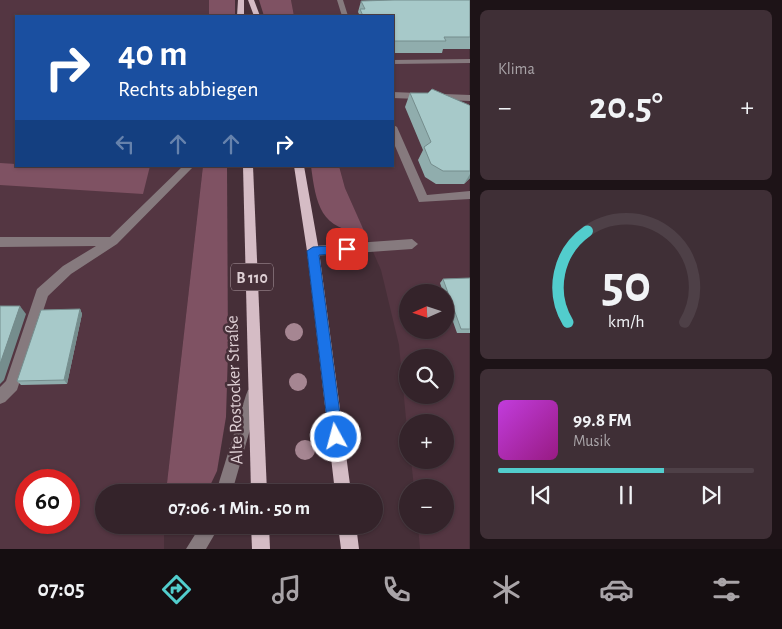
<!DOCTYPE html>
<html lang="de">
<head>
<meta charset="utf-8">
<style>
	:root { --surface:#34232a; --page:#3f2f36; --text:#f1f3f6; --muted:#a9a4a8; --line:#4e4047; --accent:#52cdcd }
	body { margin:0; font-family:"Alegreya Sans",sans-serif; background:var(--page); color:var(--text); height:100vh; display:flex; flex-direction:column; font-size:19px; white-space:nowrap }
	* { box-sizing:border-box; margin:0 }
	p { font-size:16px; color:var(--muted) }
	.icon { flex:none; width:28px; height:28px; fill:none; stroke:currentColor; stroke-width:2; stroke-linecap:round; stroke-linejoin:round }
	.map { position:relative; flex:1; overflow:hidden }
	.side { display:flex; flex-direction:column; gap:10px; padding:10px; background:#1d1317; width:312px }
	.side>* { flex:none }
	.guide { position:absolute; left:15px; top:15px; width:379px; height:152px; border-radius:0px; box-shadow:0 1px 4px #0004,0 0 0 1px var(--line); background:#1a4fa0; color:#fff; overflow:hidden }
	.needle { width:32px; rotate:267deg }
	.tools { position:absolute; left:399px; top:284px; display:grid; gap:10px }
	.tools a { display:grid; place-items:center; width:55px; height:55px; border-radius:50%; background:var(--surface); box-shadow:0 1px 4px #0004,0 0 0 1px var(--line); font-size:25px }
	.speed { position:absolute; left:15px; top:469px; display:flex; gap:10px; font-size:25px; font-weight:700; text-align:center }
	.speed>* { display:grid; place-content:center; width:65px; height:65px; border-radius:50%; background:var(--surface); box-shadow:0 1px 4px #0004,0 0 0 1px var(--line); line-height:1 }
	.speed .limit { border:8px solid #d22; background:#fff; color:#111 }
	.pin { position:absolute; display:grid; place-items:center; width:42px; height:42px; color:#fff; margin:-21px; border-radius:10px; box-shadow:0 2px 8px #0006 }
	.me { position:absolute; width:55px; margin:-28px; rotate:353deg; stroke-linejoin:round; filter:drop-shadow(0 0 4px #0008) }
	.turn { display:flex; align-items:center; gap:18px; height:105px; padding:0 20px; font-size:22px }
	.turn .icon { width:65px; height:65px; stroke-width:2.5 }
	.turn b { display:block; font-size:35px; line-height:42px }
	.lanes { display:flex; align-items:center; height:48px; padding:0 20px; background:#0003; justify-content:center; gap:25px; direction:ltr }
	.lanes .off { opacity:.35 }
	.big { font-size:38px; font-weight:600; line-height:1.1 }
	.side .widget { flex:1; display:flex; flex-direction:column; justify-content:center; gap:8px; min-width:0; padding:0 18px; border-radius:8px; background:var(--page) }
	.side .dial { align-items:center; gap:0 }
	.dial svg { height:130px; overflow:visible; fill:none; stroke:var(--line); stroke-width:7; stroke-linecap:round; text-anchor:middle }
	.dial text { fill:var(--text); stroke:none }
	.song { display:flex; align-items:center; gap:15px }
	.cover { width:60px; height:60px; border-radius:8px; background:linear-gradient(135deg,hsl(290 70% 55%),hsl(310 70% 35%)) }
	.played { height:5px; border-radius:2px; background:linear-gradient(90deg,var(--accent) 65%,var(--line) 65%) }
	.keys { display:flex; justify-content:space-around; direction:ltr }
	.heat { display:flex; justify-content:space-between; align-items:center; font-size:28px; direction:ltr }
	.trip { position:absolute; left:95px; top:484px; width:288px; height:50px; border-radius:25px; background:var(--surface); box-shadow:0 1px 4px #0004,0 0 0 1px var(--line); font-weight:600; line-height:50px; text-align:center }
	.tabs { display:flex; height:80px; justify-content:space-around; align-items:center; background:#150e11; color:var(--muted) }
	.tabs .icon { width:35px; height:35px }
	.tabs .selected { color:var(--accent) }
	.tabs b { font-size:22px; color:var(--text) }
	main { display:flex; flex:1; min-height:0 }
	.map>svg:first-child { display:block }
</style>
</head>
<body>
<main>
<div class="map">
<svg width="470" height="549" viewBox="0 0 470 549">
	<rect width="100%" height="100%" fill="#462f38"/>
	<g fill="#543642" fill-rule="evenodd">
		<path d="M0 0H209V16H16V166H203L166 492H104V525H164V549H0ZM26 480H69V522H26Z"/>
		<path d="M291 0H469V549H420L418 525H445V488L414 487 411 460H445V422H408L407 429 399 345 381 270 345 188 339 166H392V16H294ZM408 292H445V330H408ZM408 358H445V395H408Z"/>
	</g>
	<g fill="#7f5263">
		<rect x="209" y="0" width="26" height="16"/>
		<polygon points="259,0 291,0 294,16 264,16"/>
		<polygon points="0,163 16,164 16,166 119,168 120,166 150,166 143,194 0,185"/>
		<polygon points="203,166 227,166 228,351 226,417 217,471 207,492 166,492"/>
		<path d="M311 166H339L345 188 365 233C320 230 316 204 311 166Z"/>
	</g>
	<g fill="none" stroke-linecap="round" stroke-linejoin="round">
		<g fill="#867a7e" fill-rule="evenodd">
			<polygon points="337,0 343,0 348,16 342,16"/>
			<polygon points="470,59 470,63 392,64 392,60"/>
			<polygon points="392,92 470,95 470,101 392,98"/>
			<polygon points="392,124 397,127 427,195 470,191 470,199 419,202 392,139"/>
			<polygon points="183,166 194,166 117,244 71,274 48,296 17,390 5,402 0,404 0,387 6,381 37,289 63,266 96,246 0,247 0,237 110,237"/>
			<polygon points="412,239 418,244 412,249 313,256 309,254 307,251 309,248 313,246"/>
			<polygon points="253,388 258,390 260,395 232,492 216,492 246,395 248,390"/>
			<polygon points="201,525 220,525 206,549 186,549"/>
		</g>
		<g fill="#d5bcc5" fill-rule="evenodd">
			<polygon points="238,0 244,0 244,16 237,16"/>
			<polygon points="248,0 254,0 260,16 254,16"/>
			<polygon points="243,166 253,166 267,492 251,492"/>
			<polygon points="294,166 304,166 319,251 351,492 335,492 307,251"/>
			<polygon points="251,525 269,525 270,549 252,549"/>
			<polygon points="338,525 356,525 359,549 341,549"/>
		</g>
	</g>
	<g fill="#a68692">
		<circle cx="294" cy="332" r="9"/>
		<circle cx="298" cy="382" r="9"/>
		<circle cx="305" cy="450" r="10"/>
	</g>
	<g fill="#90adad">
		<polygon points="389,0 470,0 470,49 443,49 442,53 392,53 392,16 359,16 359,14 358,12 361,1"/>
		<polygon points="410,93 470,106 470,178 464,184 436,184 425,177 418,160 423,150 405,107"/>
		<polygon points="470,278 470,333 457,333 445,299 445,292 443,292 440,283 443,279"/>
		<polygon points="80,309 82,314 67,384 21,385 17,381"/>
	</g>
	<g fill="#758d8d">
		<polygon points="470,174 470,178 464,184"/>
		<polygon points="20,306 26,314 4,380 0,384 0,364"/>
		<polygon points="80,309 82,314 67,384 64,380"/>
	</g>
	<g fill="#a7c9c9" stroke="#758d8d">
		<polygon points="394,0 470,0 470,37 444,37 446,41 392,41 392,16 363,16 360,9 365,9 361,1"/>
		<polygon points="432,89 469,105 470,106 470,171 443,171 431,164 424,147 431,142 410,93 428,93"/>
		<polygon points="470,278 470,329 461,329 443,279"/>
		<polygon points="0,306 20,306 0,364"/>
		<polygon points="80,309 64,380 17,381 41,310"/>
	</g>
	<polygon fill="#1a73e8" stroke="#114b97" points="347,245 353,249 351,252 319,255 343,437 341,442 336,444 331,442 329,437 307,251 313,247"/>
	<g text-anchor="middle" stroke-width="5" stroke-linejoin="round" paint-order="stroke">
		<rect fill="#462f38" stroke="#b09fa5" stroke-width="1" x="231" y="263.5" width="42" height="27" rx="4"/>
		<g font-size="16" font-weight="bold" fill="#decfd4">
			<text x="252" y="283">B 110</text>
		</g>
		<g font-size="18" fill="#decfd4" stroke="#462f38">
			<text transform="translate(234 390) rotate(-92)" y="6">Alte Rostocker Straße</text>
		</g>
	</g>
</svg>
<div class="tools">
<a><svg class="needle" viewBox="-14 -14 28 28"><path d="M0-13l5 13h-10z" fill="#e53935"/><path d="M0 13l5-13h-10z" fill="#a9a4a8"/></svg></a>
<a><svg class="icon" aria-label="search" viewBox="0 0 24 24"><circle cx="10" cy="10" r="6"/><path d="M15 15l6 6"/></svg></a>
<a>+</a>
<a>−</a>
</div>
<div class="speed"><div class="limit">60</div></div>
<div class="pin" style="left:347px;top:249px;background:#d93025"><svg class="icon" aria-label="arrive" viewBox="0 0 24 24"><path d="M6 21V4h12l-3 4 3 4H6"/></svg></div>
<svg class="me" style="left:336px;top:437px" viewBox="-20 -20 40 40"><circle r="17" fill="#1a73e8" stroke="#fff" stroke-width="3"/><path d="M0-11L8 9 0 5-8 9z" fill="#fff"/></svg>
<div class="trip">07:06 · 1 Min. · 50 m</div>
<div class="guide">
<div class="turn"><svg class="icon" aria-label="right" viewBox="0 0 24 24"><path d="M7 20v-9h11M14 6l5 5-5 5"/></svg><div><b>40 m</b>Rechts abbiegen</div></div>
<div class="lanes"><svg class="icon off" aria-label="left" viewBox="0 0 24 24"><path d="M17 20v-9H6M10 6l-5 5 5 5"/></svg><svg class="icon off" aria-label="ahead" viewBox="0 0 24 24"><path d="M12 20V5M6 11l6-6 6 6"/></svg><svg class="icon off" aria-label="ahead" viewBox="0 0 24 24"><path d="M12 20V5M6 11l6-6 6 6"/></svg><svg class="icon" aria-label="right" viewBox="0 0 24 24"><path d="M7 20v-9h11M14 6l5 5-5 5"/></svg></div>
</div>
</div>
<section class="side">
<div class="widget"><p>Klima</p>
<div class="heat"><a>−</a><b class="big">20.5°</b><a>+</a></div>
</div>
<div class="widget dial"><svg viewBox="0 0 100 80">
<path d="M14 69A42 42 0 1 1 86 69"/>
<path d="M14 69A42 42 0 0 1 26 13" stroke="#52cdcd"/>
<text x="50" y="56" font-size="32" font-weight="700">50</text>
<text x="50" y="72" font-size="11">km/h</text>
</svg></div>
<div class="widget">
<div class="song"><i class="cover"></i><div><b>99.8 FM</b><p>Musik</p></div></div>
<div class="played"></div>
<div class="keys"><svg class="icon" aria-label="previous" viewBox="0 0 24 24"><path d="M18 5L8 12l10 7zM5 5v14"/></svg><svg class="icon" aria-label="pause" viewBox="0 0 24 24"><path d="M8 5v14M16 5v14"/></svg><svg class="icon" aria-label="next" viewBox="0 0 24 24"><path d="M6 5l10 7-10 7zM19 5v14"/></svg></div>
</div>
</section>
</main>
<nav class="tabs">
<b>07:05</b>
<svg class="icon selected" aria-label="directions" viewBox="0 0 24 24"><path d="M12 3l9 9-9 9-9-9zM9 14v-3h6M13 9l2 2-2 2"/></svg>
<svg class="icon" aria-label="music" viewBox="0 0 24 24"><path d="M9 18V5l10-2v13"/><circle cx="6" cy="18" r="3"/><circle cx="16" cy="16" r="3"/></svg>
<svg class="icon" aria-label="phone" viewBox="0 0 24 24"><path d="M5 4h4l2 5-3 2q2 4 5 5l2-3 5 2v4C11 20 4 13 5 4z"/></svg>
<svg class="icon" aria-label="climate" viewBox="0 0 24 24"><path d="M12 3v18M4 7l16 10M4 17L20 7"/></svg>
<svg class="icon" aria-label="car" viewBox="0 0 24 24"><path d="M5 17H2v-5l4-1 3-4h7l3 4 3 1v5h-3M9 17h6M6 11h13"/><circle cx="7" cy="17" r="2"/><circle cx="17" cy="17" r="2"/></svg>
<svg class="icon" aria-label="filters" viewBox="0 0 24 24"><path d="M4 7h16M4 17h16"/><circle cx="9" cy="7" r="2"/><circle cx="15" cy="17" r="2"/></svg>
</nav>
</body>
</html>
